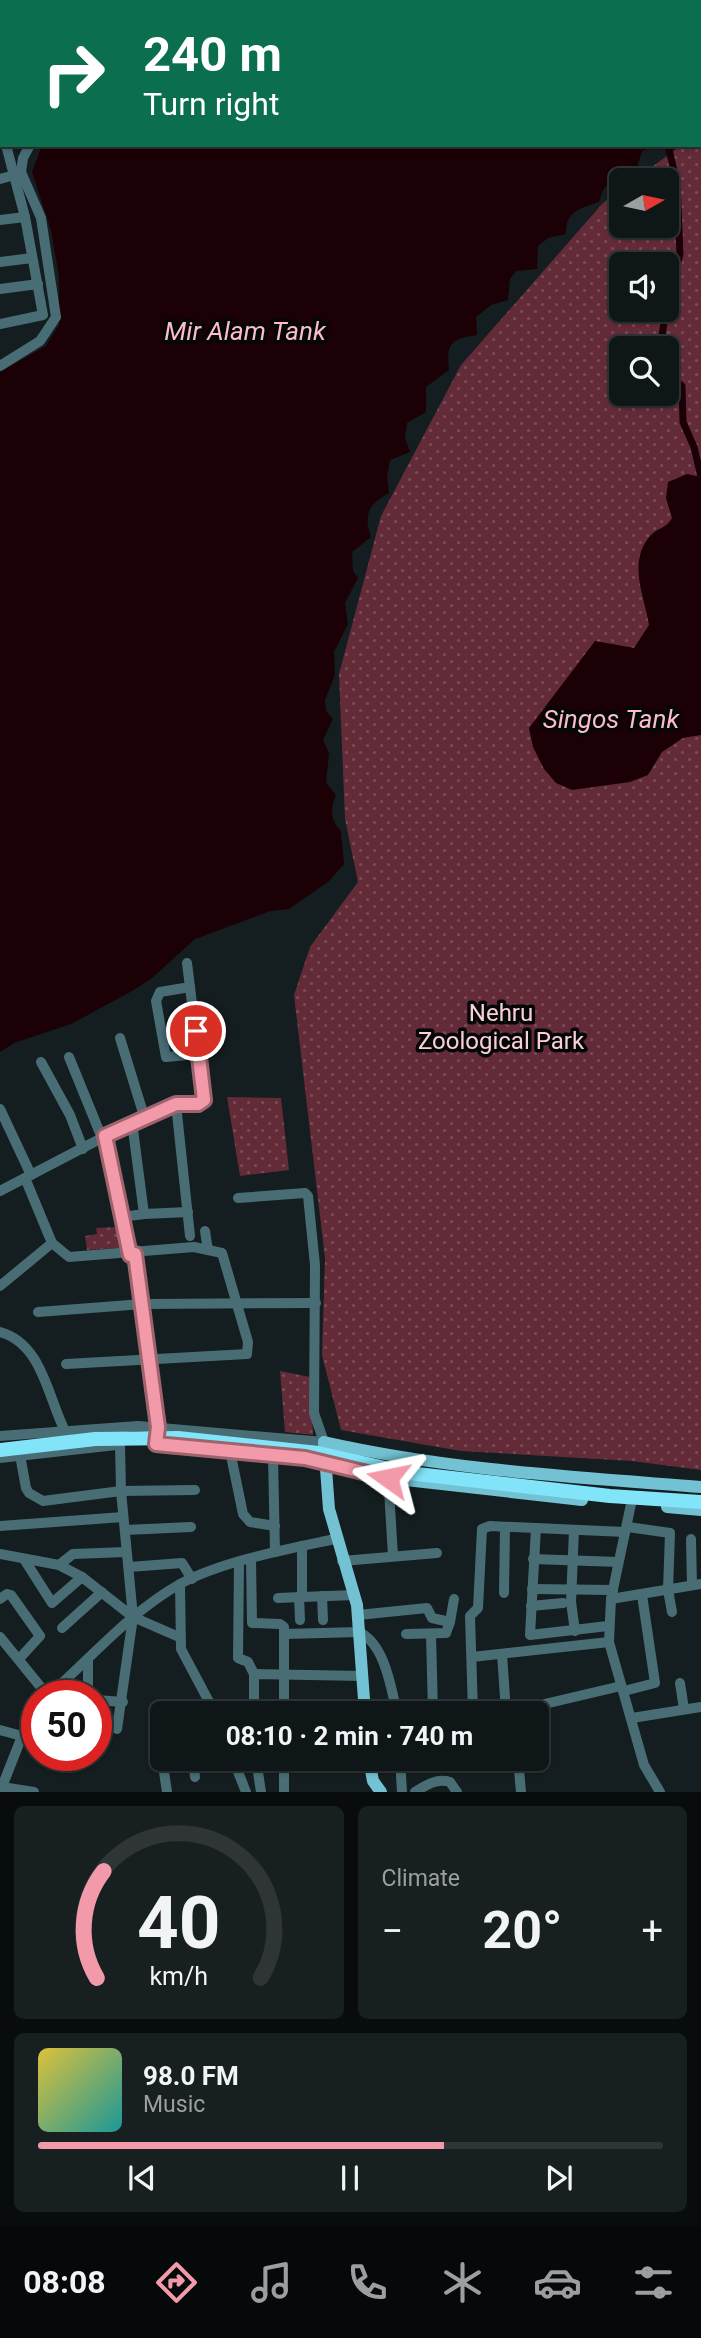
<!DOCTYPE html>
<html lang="en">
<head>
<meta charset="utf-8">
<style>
	:root { --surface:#0f1617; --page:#181f20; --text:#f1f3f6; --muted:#9b9fa1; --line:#2f3536; --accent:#f39aaa }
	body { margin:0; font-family:Roboto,sans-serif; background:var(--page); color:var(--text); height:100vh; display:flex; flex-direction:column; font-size:26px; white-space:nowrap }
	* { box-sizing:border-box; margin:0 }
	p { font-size:23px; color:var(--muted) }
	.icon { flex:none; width:38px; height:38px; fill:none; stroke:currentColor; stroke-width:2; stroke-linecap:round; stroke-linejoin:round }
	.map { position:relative; height:1792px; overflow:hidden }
	.side { display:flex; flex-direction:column; gap:14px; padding:14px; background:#080c0d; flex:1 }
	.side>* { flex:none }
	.top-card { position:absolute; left:0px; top:0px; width:702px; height:147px; box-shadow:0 2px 5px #0004,0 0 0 2px var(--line); background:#0b6e4f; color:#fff; overflow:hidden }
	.needle { width:46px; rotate:81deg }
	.tools { position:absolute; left:609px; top:168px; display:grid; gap:14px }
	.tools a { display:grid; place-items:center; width:70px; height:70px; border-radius:10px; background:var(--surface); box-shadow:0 2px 5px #0004,0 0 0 2px var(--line); font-size:35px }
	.speed { position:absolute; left:21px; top:1680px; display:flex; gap:14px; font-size:35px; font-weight:700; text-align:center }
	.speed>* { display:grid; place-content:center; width:91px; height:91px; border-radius:50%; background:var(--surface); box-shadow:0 2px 5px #0004,0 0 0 2px var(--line); line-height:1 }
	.speed .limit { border:10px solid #d22; background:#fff; color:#111 }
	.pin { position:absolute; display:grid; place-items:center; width:60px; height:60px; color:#fff; margin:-30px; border:4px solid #fff; border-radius:50%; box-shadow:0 2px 7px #0007 }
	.me { position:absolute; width:77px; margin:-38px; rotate:282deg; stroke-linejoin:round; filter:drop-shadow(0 0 5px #0008) }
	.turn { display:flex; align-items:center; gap:24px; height:147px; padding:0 28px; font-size:32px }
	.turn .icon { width:91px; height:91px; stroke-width:2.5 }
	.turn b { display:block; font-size:49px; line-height:60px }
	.big { font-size:52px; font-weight:700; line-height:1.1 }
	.side .widget { flex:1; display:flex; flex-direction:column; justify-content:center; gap:10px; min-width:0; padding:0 24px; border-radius:10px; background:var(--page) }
	.side .dial { align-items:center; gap:0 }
	.dial svg { height:182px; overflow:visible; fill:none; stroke:var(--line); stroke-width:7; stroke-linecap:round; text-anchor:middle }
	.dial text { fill:var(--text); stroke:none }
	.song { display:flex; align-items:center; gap:21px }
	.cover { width:84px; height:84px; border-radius:10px; background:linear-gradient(135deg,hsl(50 70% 55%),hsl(180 70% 35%)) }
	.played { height:7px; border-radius:4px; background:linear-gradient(90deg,var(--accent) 65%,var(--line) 65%) }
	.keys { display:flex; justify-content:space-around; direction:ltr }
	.heat { display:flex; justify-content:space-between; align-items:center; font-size:38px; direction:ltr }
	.side .tiles { flex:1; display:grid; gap:14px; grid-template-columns:1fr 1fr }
	.widget:last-child { grid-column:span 2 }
	.trip { position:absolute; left:150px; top:1701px; width:399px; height:70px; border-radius:10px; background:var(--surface); box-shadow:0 2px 5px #0004,0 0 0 2px var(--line); font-weight:700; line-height:70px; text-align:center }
	.dock { display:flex; height:112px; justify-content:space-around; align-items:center; background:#060909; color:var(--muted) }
	.dock .icon { width:49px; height:49px }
	.dock .current { color:var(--accent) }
	.dock b { font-size:32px; color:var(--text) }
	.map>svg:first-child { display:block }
</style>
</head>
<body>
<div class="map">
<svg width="701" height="1792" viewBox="0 0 701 1792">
	<defs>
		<pattern id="grass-dots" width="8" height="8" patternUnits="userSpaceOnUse" patternTransform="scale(1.75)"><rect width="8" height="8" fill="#632b38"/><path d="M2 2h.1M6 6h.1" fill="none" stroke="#7a4a56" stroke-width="1.8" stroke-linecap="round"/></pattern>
	</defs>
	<rect width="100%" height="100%" fill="#141d1f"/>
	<g fill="url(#grass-dots)" fill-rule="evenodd">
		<path d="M701 132V1470L632 1461 461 1451 341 1430 322 1355 325 1258 294 995 310 947 358 882 345 819 339 674 381 516 461 365 603 203 621 190V226H667V180H634L682 145H700ZM621 264H667V310H621ZM621 348H667V394H621Z"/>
		<polygon points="227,1097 281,1098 289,1170 240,1176"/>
		<polygon points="117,1227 121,1248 87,1250 85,1236 97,1234 96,1228"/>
		<polygon points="280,1371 310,1377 313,1435 285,1432"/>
	</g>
	<g fill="#1b0006">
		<polygon points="84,0 279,0 83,2"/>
		<polygon points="417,0 701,0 701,125 700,2"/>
		<path d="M42 145H656L642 151 635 175 614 176 603 190 599 202C581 208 565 211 566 234L548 238 538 246 537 269 516 271 510 279 508 300 491 305 476 317 477 335C450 339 446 344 449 370L426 387V412L407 423 405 438 410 452 390 460 387 476 389 493C369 504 363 514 371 537L352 552 353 571 358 578 345 603 348 624 334 652 335 675 325 700 326 711 333 719 323 740 329 753 326 783 336 795C330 808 330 821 341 831L344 864 328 882 289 909 270 911 195 939 152 978 132 991 71 1024 14 1043 0 1052V372L46 346 59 325V276L51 230 32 172Z"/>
		<path d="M687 474 701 477V735L683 738 662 752 648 775 630 782 572 790 556 783 544 769 533 747 529 728 595 641 634 648 649 625C644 595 627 561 651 535 657 528 667 528 672 518L666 498 668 482Z"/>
	</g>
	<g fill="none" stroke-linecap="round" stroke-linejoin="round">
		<g stroke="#1b0006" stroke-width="7">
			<polyline points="667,307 680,254 677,184 668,145"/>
			<polyline points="660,348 666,310"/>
			<polyline points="667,376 668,377"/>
			<polyline points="677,382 682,386 683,422 694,447 701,477"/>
		</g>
		<g stroke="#496d75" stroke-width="10">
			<polyline points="78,2 78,0"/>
			<polyline points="0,23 2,23"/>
			<polyline points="0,116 2,116"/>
			<polyline points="0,125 2,131"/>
			<polyline points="0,140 2,140"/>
			<polyline points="0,179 15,175"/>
			<polyline points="0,220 25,217"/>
			<polyline points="0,262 32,258"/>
			<polyline points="0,289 38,284"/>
			<polyline points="0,324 43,315 25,217 6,145"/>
			<polyline points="0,366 40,341 56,317 41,218 21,172 23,158 30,145"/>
			<polyline points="190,987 160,992 156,1001 166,1057 199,1054"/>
			<polyline points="120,1038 144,1116"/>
			<polyline points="69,1057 102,1138"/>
			<polyline points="41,1062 70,1115 83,1149"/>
			<polyline points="176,1104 190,1236"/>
			<polyline points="0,1109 31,1175"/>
			<polyline points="105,1136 122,1217"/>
			<polyline points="25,1178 52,1243 69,1257 194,1247 208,1250 205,1231"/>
			<polyline points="0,1191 144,1116 176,1104 198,1104 204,1100 187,963"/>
			<polyline points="238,1198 305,1193 308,1196 315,1265 314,1413 324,1442"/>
			<polyline points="144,1214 188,1212"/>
			<polyline points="135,1254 158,1430"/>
			<polyline points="130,1255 122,1217 144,1214 132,1122"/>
			<polyline points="0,1286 52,1243"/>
			<polyline points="38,1312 143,1304 316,1303"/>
			<path d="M0 1332C42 1343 48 1398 65 1431"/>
			<polyline points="66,1364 247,1354 248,1342 222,1253 208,1250"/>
			<polyline points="0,1436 138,1426 324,1442"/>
			<polyline points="212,1448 305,1458 325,1465"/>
			<polyline points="230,1451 243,1514 250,1522 275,1526"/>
			<polyline points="20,1455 26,1488 29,1493 43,1501 121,1491 195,1490"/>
			<polyline points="273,1456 275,1552"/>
			<polyline points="0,1458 116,1445"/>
			<polyline points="388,1473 393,1556"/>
			<polyline points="631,1504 611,1599 609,1642 644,1765 660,1792"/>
			<polyline points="0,1526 123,1517"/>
			<polyline points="628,1527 670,1533 668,1590 672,1612"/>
			<polyline points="536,1528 530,1635 608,1626"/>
			<polyline points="125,1530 191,1527"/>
			<polyline points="574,1530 571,1602 575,1631"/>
			<polyline points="691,1539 692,1585"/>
			<polyline points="302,1546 302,1597 355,1595"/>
			<polyline points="0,1554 59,1565 82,1577 133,1617 179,1637"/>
			<polyline points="24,1559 52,1603 82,1577"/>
			<polyline points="251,1559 252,1623 280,1624 284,1627 284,1713"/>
			<polyline points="533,1559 618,1562"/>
			<polyline points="342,1561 437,1553"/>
			<polyline points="239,1563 238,1658 248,1662 254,1674"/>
			<polyline points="59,1565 73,1554 126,1552"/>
			<polyline points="129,1567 182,1563 192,1579"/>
			<polyline points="180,1584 181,1649 215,1713"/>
			<polyline points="532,1589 613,1590"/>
			<polyline points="504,1593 505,1527"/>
			<polyline points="322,1596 323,1620"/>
			<polyline points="299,1597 300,1620"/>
			<polyline points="278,1598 302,1597"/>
			<polyline points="0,1599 7,1594 11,1595 40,1636 19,1659"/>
			<polyline points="611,1599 701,1584"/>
			<polyline points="531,1606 563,1603"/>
			<polyline points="358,1615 427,1608 432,1618 450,1622 454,1599"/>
			<polyline points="62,1628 102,1592"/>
			<path d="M285 1634 359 1632C385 1644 391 1688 397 1713"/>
			<polyline points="406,1634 446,1633 450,1622"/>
			<polyline points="431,1634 433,1713"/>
			<polyline points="0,1637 48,1696"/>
			<polyline points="502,1654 506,1712"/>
			<polyline points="472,1657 609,1642"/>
			<polyline points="88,1661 88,1696"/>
			<polyline points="680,1683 684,1709"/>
			<polyline points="624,1691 655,1683 642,1595"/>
			<path d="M48 1696C91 1658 130 1612 180 1584 222 1561 288 1549 335 1539"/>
			<polyline points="96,1700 123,1702"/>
			<polyline points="473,1712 470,1616 478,1608 482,1529 490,1526 625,1532"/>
			<polyline points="254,1713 254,1674 363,1676"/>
			<polyline points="441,1713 515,1711 621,1686"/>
			<polyline points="632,1718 701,1707"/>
			<polyline points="117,1729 133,1617 121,1491 120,1444"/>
			<polyline points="0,1730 22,1736"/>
			<polyline points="161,1752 167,1792"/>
			<polyline points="193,1759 195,1777"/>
			<polyline points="233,1759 246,1792"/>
			<polyline points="256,1759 261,1792"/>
			<polyline points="400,1759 402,1792"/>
			<polyline points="518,1759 521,1792"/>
			<polyline points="2,1787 34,1792"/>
			<polyline points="0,1792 24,1731 37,1710"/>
			<polyline points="284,1792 284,1759"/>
			<path d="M415 1792C426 1785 437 1778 450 1782L457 1792"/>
		</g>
		<g stroke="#72c2d3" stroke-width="12">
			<polyline points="325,1465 388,1478 582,1500"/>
			<polyline points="667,1507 701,1510"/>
			<path d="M365 1713 357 1605 329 1509 324 1442C448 1470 574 1477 701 1487"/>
			<polyline points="369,1759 373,1781 381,1792"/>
		</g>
		<polyline stroke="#81e4f8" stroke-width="14" points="0,1450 95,1439 178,1438 318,1453 408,1473 610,1496 701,1502"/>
	</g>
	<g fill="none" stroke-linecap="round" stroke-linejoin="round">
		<defs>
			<polyline id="route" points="196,1031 204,1100 198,1104 176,1104 105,1136 130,1255 135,1254 158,1427 156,1444 305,1458 388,1478"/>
		</defs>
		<use href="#route" stroke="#9e646e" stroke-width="18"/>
		<use href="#route" stroke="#f39aaa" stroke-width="12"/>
	</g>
	<g text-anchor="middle" stroke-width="7" stroke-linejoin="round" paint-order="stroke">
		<g font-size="24" fill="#fccfd6" stroke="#040707">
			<text x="501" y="1021">Nehru<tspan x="501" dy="28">Zoological Park</tspan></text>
		</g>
		<g font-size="26" font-style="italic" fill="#fdbcc6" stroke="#040707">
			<text x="245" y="340">Mir Alam Tank</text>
			<text x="611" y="728">Singos Tank</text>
		</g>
	</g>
</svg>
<div class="tools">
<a><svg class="needle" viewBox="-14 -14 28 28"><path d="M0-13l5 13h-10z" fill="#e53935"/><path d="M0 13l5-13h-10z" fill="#9b9fa1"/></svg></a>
<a><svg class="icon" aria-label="sound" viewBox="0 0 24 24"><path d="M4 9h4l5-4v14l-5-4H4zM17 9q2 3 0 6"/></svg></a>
<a><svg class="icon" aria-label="search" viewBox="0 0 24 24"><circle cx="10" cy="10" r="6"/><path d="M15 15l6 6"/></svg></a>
</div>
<div class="speed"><div class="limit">50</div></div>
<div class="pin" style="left:196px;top:1031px;background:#d93025"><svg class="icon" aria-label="arrive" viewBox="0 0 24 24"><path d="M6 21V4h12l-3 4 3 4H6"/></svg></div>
<svg class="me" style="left:388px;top:1478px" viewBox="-20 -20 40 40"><path d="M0-17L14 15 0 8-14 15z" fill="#f39aaa" stroke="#fff" stroke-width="4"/></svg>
<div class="trip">08:10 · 2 min · 740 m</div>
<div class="top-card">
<div class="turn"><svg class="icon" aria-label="right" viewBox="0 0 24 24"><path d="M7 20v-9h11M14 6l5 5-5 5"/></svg><div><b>240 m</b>Turn right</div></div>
</div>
</div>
<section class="side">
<div class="tiles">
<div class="widget dial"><svg viewBox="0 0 100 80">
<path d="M14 69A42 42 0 1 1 86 69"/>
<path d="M14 69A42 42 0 0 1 17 22" stroke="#f39aaa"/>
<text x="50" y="56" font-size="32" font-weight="700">40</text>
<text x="50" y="72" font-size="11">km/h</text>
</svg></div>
<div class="widget"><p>Climate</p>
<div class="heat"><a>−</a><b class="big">20°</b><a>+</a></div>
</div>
<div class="widget">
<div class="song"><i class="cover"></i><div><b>98.0 FM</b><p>Music</p></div></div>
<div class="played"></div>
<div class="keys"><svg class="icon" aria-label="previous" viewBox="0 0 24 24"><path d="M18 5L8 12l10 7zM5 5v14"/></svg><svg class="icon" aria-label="pause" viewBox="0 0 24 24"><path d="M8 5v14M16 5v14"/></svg><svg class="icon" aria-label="next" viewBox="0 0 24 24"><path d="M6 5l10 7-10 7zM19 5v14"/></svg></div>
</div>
</div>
</section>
<nav class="dock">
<b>08:08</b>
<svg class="icon current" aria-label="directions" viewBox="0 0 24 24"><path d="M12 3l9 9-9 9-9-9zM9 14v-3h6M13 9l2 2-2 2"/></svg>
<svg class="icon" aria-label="music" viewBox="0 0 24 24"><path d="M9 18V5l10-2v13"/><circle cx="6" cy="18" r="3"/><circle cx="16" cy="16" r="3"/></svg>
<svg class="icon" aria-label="phone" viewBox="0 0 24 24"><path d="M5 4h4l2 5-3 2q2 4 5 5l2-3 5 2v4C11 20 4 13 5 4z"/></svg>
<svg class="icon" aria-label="climate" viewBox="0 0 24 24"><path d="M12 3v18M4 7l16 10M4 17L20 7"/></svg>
<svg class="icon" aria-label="car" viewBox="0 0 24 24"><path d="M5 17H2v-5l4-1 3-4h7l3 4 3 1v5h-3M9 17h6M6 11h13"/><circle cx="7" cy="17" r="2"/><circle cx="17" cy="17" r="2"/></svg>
<svg class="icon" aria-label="filters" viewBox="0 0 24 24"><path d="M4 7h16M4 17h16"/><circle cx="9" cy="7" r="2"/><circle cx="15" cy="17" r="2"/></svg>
</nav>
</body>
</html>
